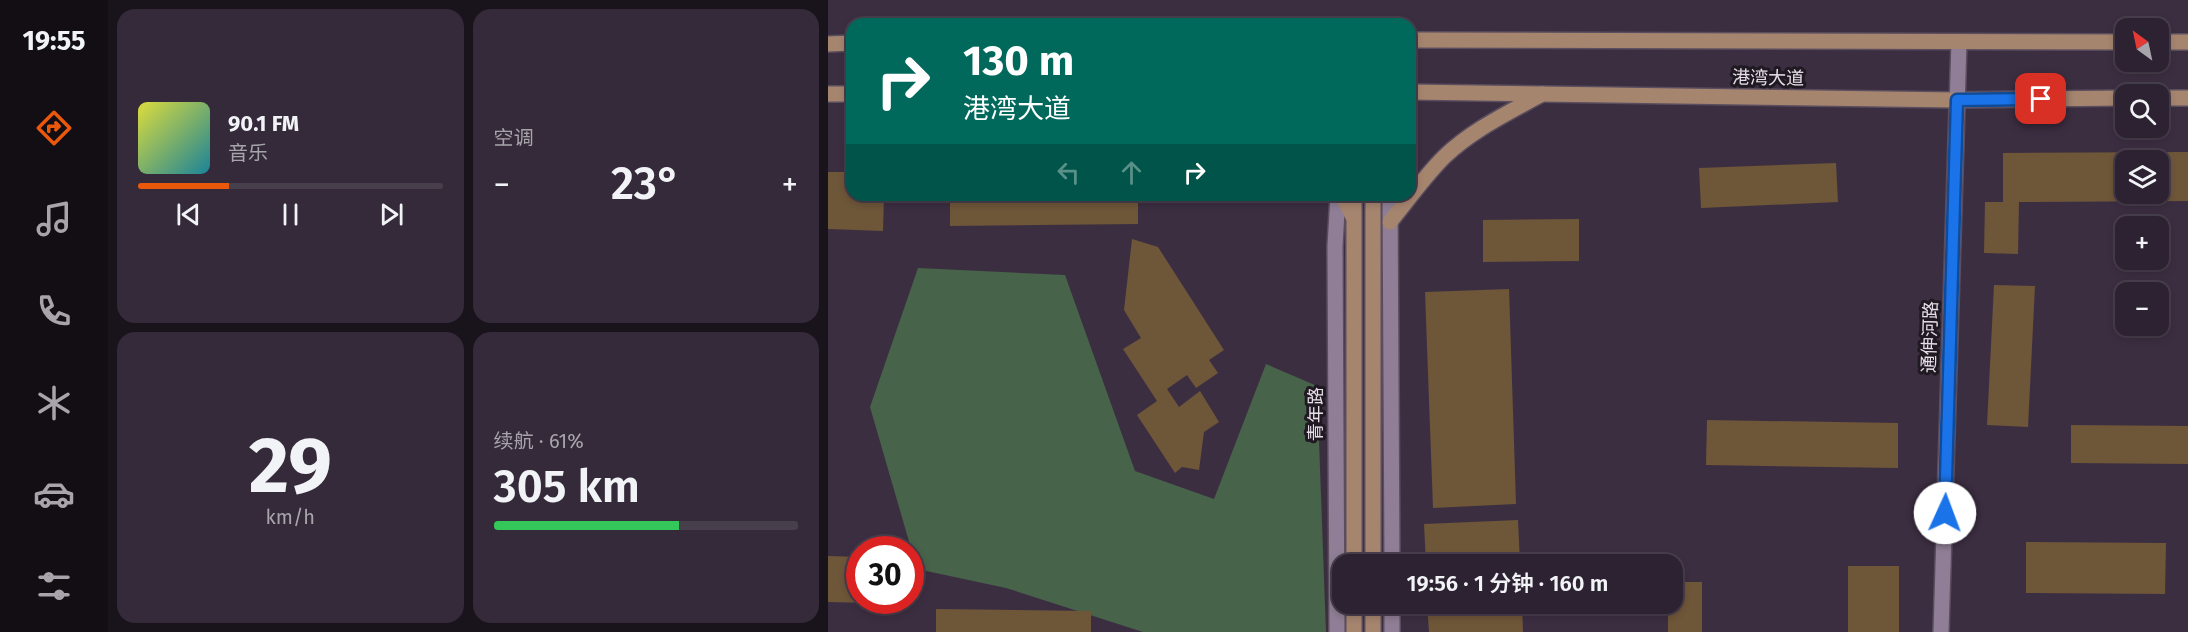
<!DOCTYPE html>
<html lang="zh">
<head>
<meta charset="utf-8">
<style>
	:root { --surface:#2d2231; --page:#352a39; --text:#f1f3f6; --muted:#a7a4ab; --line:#483f4d; --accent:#ea580c }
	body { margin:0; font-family:"Fira Sans","Noto Sans SC",sans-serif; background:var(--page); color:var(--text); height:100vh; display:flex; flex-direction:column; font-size:22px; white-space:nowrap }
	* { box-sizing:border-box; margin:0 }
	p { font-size:20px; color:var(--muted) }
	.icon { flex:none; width:33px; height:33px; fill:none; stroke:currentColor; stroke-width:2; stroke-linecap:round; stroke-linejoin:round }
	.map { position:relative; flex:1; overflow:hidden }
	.details { display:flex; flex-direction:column; gap:9px; padding:9px; background:#19131b; width:720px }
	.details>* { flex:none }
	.hud { position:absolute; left:18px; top:18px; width:570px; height:183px; border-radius:18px; box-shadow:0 3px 9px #0003,0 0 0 2px var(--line); background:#00695c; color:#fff; overflow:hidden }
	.needle { width:39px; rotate:327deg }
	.tools { position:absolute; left:1287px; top:18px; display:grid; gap:12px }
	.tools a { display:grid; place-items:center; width:54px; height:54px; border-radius:12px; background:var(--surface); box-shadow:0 3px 9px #0003,0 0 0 2px var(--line); font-size:30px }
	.speed { position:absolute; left:18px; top:536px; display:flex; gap:12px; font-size:30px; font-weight:700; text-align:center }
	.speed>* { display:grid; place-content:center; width:78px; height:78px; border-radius:50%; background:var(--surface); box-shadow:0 3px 9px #0003,0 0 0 2px var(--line); line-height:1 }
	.speed .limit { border:9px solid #d22; background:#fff; color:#111 }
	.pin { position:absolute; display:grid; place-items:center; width:51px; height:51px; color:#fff; margin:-26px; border-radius:12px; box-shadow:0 3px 9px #0006 }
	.me { position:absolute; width:66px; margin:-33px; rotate:2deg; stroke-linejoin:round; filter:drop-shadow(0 0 4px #0008) }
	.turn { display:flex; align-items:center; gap:21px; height:126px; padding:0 18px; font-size:27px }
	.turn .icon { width:78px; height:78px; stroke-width:2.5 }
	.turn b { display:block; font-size:42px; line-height:51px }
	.lanes { display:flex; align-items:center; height:57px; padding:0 18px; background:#0003; justify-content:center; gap:30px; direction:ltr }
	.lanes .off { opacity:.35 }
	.big { font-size:45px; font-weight:600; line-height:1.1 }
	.details .tile { flex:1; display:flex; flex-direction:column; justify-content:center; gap:9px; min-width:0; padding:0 21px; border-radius:18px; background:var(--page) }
	.details .dial { align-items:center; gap:0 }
	.dial b { font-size:78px; line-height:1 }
	.song { display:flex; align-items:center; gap:18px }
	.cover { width:72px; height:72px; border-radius:9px; background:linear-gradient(135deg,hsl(60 70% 55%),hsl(190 70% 35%)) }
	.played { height:6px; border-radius:3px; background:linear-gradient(90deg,var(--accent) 30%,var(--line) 30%) }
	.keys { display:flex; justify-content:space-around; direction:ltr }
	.heat { display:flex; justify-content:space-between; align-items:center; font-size:33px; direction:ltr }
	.charge { height:9px; border-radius:4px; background:linear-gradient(90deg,#34c759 61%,var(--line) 0) }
	.details .tiles { flex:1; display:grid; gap:9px; grid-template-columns:repeat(2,1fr) }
	.trip { position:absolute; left:504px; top:554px; width:351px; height:60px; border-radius:18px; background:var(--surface); box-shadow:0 3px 9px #0003,0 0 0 2px var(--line); font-weight:600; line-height:60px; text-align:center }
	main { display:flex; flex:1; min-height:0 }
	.menu { display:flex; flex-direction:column; width:108px; justify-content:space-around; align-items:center; background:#120e14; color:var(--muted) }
	.menu .icon { width:42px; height:42px }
	.menu .on { color:var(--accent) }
	.menu b { font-size:27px; color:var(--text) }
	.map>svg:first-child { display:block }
</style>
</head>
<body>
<main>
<nav class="menu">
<b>19:55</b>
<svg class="icon on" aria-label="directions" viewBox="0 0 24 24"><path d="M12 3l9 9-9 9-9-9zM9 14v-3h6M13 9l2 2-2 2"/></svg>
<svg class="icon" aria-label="music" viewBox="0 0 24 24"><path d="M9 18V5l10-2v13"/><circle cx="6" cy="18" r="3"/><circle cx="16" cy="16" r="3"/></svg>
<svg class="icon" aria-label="phone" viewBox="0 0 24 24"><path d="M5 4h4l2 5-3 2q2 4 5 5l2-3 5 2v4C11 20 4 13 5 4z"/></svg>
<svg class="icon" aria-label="climate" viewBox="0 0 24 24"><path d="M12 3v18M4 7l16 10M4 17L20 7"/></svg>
<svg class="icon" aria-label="car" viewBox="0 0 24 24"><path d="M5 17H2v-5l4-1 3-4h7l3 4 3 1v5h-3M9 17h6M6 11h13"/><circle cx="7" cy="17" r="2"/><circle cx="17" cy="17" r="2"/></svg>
<svg class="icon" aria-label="filters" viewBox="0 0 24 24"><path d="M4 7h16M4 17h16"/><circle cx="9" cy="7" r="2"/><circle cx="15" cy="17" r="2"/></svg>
</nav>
<section class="details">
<div class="tiles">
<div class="tile">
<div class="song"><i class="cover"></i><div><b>90.1 FM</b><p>音乐</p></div></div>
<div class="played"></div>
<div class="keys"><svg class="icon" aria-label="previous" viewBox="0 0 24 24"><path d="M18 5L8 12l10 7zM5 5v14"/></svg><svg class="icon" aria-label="pause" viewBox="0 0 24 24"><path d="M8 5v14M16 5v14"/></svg><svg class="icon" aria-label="next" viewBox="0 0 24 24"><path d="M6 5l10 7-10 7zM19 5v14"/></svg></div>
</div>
<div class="tile"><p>空调</p>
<div class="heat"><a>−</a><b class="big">23°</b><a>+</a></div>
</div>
<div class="tile dial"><b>29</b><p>km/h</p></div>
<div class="tile"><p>续航 · 61%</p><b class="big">305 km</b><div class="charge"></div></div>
</div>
</section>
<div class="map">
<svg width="1360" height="632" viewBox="0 0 1360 632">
	<rect width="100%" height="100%" fill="#3c2e41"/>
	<polygon fill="#476349" points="90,268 237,275 307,471 386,499 438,364 489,386 498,632 315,632 178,588 89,569 42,407"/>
	<g fill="#6e5639" fill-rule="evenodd">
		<path d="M1360 152V201L1191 202 1190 254 1156 253 1157 202H1175V153ZM1298 160H1330V194H1298Z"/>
		<polygon points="1008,163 1010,202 873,208 871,168"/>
		<polygon points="0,172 24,172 24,195 56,195 55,231 0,229"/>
		<polygon points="122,195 310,195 310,224 122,226"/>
		<polygon points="751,219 751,261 655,262 655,220"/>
		<polygon points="304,239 330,247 396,350 381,360 390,373 368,388 359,375 339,389 351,407 372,391 391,422 376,432 371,470 354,467 347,473 309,415 329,401 295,349 313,338 296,310"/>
		<polygon points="1166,285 1207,286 1200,427 1159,425"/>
		<polygon points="681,289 688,504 605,508 597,292"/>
		<polygon points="879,420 1070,423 1070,468 878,465"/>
		<polygon points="1243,425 1360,426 1360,464 1243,463"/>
		<polygon points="690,520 692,564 598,564 596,524"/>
		<polygon points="1198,542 1338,543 1337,594 1198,593"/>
		<polygon points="0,556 32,557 32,600 41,600 41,603 0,602"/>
		<rect x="1020" y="566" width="51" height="66"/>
		<polygon points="844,582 874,582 874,632 840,632 840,603 844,603"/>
		<polygon points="599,603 694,603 695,632 601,632"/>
		<polygon points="108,609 263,611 263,632 108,632"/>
	</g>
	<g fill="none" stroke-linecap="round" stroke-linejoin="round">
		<defs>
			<g id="street">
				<polyline points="562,195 564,564"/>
				<polyline points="564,603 564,632"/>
				<polyline points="509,632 507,246 510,195"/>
				<polyline points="1113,632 1131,42"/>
			</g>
			<g id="secondary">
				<polyline points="582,40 1298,42"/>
				<polyline points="1330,42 1360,42"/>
				<polyline points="0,44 24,43"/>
				<polyline points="582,92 1129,100 1298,98"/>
				<polyline points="0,94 24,94"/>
				<polyline points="1330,98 1360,98"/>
				<polyline points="514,195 525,217"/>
				<polyline points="526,195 526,564"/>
				<polyline points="545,195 545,564"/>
				<path d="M562 222C580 200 596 177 616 157 644 130 680 113 714 94"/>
				<polyline points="526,603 526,632"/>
				<polyline points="545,632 545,603"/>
			</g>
		</defs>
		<use href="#street" stroke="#5a4d5e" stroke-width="18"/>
		<use href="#secondary" stroke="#5a4d5e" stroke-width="18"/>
		<use href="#street" stroke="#8f7e95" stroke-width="15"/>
		<use href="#secondary" stroke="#a6856f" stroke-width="15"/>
	</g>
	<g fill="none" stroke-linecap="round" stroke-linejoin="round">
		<defs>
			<polyline id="route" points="1117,513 1129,100 1213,99"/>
		</defs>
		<use href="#route" stroke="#114b97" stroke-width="15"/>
		<use href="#route" stroke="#1a73e8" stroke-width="10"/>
	</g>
	<g text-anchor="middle" stroke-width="6" stroke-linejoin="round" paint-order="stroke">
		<g font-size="18" fill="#e7deea" stroke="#1f1921">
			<text transform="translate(940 78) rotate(1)" y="6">港湾大道</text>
			<text transform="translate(1102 337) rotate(-88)" y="6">通伸河路</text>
			<text transform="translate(488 414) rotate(-90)" y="6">青年路</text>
		</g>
	</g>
</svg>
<div class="tools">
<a><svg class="needle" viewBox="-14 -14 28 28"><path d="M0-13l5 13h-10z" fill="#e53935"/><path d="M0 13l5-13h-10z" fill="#a7a4ab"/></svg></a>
<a><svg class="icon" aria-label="search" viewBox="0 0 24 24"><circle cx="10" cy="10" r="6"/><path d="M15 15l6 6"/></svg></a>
<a><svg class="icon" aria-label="layers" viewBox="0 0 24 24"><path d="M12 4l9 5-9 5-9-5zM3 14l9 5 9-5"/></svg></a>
<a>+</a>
<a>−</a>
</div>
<div class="speed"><div class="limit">30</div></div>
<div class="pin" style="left:1213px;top:99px;background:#d93025"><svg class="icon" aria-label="arrive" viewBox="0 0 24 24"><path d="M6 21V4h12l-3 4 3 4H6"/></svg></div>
<svg class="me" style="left:1117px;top:513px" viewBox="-20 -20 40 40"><circle r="19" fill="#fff"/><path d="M0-13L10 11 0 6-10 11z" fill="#1a73e8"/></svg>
<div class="trip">19:56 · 1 分钟 · 160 m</div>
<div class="hud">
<div class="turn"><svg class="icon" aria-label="right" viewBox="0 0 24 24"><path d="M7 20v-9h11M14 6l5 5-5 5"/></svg><div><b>130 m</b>港湾大道</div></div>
<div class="lanes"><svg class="icon off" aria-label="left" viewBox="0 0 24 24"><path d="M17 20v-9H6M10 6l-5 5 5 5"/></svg><svg class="icon off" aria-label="ahead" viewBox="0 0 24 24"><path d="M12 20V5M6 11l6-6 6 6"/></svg><svg class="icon" aria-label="right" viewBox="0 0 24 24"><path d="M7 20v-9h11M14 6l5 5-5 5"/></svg></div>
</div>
</div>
</main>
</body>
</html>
